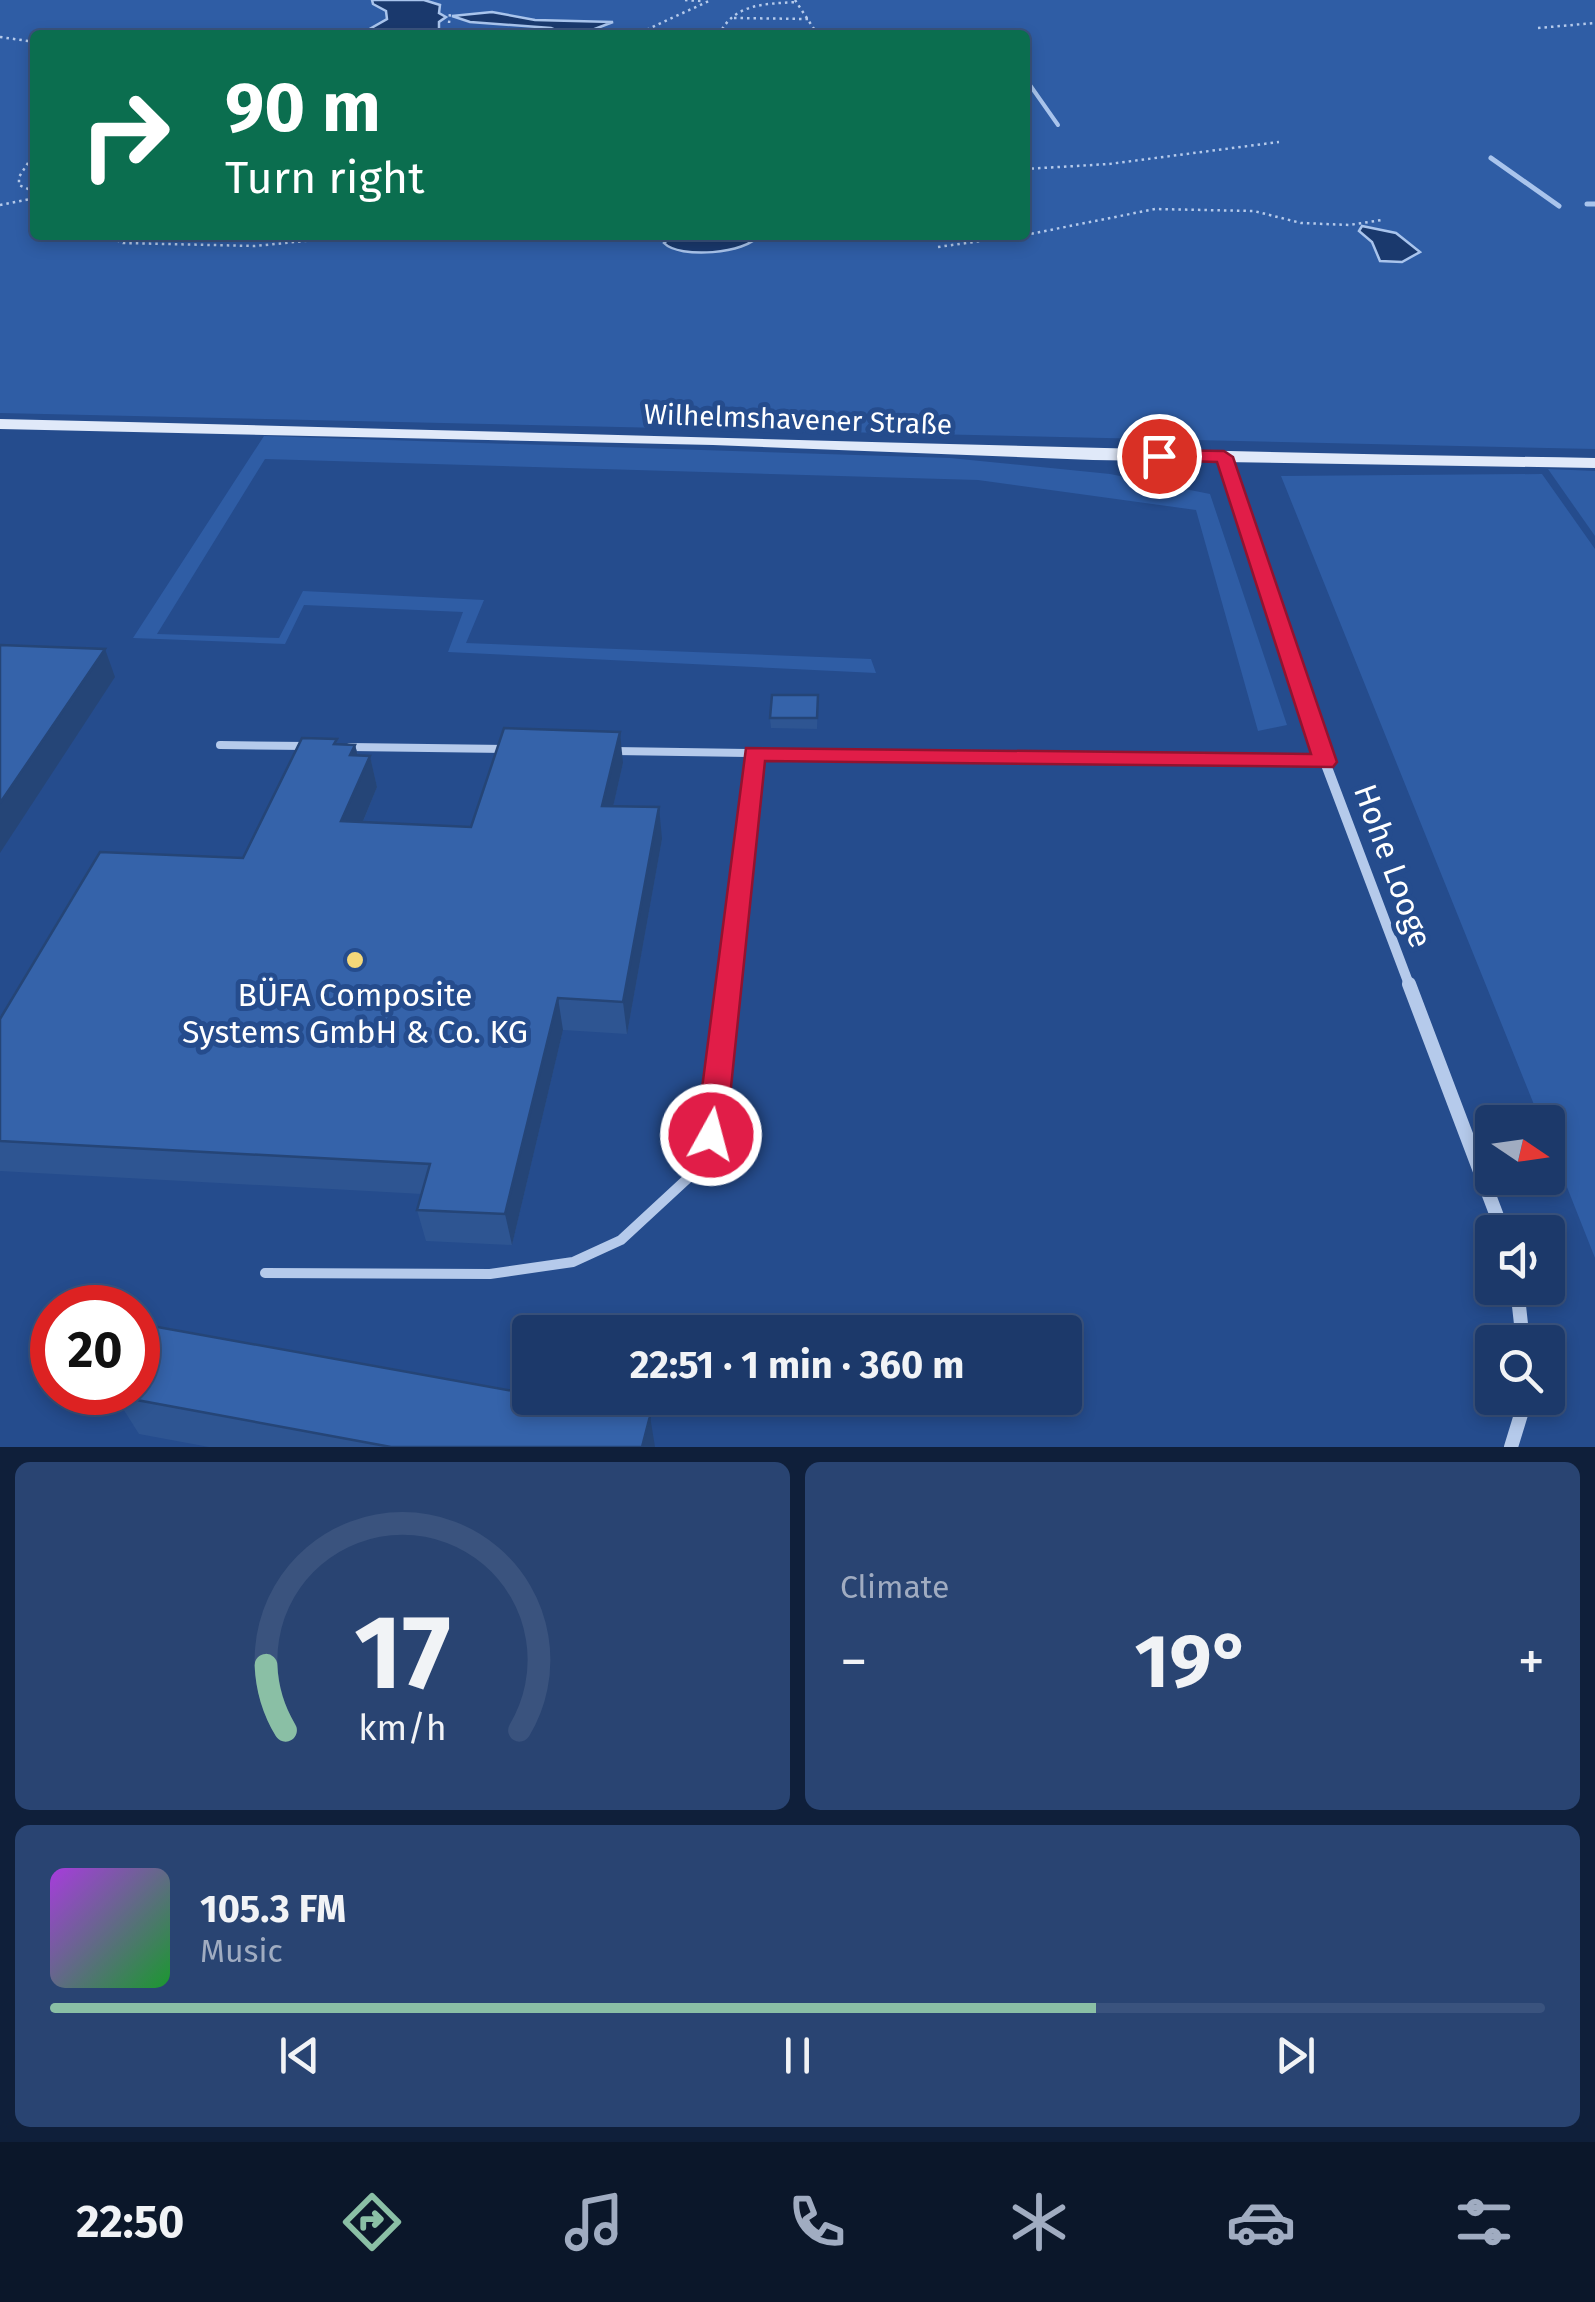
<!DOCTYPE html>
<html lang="en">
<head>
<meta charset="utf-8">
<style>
	:root { --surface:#1c396a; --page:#294472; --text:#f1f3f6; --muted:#a0acc1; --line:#3a537e; --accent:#8abfa5 }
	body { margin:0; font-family:"Fira Sans",sans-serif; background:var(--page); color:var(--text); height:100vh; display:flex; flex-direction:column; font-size:38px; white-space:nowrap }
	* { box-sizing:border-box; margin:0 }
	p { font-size:32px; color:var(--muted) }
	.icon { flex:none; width:55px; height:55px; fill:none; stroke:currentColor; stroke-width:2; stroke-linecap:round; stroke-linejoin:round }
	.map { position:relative; height:1447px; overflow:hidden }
	.details { display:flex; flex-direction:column; gap:15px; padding:15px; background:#0f1f3a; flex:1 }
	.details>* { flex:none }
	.hud { position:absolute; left:30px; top:30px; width:1000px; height:210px; border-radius:10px; box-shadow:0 5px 15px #0003,0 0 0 2px var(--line); background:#0b6e4f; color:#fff; overflow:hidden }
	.needle { width:65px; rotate:103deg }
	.buttons { position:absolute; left:1475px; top:1105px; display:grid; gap:20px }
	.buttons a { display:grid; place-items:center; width:90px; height:90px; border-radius:10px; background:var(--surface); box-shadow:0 5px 15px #0003,0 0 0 2px var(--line); font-size:50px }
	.speed { position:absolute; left:30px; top:1285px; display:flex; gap:20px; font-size:50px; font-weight:700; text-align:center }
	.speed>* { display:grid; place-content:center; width:130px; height:130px; border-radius:50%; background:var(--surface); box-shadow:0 5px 15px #0003,0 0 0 2px var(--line); line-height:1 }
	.speed .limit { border:15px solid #d22; background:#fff; color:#111 }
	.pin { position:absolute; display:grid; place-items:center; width:85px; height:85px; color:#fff; margin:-42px; border:5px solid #fff; border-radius:50%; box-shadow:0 2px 10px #0007 }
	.me { position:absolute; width:110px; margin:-55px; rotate:7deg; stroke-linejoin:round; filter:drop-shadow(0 0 8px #0008) }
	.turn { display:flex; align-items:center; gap:35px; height:210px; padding:0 30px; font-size:45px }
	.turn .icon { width:130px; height:130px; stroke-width:2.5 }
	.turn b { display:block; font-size:70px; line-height:85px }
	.big { font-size:75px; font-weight:700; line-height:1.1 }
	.details .card { flex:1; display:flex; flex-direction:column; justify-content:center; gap:15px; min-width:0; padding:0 35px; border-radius:15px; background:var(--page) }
	.details .dial { align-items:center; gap:0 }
	.dial svg { height:260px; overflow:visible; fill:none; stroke:var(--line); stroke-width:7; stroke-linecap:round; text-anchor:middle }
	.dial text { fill:var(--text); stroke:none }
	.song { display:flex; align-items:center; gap:30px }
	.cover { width:120px; height:120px; border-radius:15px; background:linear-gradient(135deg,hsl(280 70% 55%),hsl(130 70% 35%)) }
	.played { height:10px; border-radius:5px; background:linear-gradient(90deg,var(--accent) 70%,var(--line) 70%) }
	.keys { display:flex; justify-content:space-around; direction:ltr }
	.heat { display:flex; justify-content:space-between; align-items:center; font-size:55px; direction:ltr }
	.details .tiles { flex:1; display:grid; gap:15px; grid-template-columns:1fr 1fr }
	.card:last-child { grid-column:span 2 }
	.trip { position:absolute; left:512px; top:1315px; width:570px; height:100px; border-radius:10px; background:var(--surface); box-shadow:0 5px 15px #0003,0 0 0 2px var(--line); font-weight:700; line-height:100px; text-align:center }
	.tab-bar { display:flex; height:160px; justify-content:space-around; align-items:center; background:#0b172a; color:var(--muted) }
	.tab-bar .icon { width:70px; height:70px }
	.tab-bar .on { color:var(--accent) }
	.tab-bar b { font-size:45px; color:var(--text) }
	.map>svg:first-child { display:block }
</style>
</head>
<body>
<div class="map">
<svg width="1595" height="1447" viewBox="0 0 1595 1447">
	<rect width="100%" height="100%" fill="#254c8d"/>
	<g fill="#2f5da5" fill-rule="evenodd">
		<path d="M0 0H1595V449L0 413ZM35 35H1025V235H35Z"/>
		<polygon points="264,436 950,458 1110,474 1210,494 1287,725 1258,731 1196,510 978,480 265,459 157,634 279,638 303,591 484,600 466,643 871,659 876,673 448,652 463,612 304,605 285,644 133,638"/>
		<polygon points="1548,469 1595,471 1595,536"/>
		<polygon points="1542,474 1595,549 1595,1258 1548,1139 1548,1122 1541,1122 1281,476"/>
	</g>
	<g fill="#1a396d" stroke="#a9c4ec" stroke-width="2.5">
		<polygon points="372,0 424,0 440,5 439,13 446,17 439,22 439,29 424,35 359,35 387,19 386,11 373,4"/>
		<polygon points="492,12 535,20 613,22 579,35 556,35 558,31 551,28 470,22 452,16"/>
		<polygon points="1362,226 1396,233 1420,252 1402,262 1380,261 1372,242 1359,231"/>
		<path d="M673 235H759C747 254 679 259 664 243Z"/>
	</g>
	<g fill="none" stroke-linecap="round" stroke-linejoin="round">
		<polyline stroke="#a9c4ec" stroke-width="4" points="1025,78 1058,125"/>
		<g stroke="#a9c4ec" stroke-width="5">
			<polyline points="1491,158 1559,206"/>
			<polyline points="1587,204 1595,204"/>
		</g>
		<g stroke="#b5caeb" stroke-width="2.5" stroke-dasharray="2.5 4" stroke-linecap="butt">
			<polyline points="685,0 702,1"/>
			<polyline points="795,0 818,35"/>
			<polyline points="734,18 808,19"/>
			<polyline points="449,23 450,13"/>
			<polyline points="1538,28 1595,23"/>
			<polyline points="635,35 711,0"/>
			<path d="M719 35C734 3 765 4 797 2"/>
			<polyline points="0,37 35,42"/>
			<polyline points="35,152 19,177 19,185 35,192"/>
			<polyline points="1025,169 1109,164 1279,142"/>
			<polyline points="0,205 35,198"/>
			<polyline points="105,235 123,243 255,246 365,235"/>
			<polyline points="954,235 966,242"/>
			<polyline points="1025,235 1155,209 1254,211 1301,223 1349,225 1382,220"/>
			<polyline points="938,247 1024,235"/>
		</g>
		<g stroke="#b5caeb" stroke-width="8">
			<polyline points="220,745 306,746"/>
			<polyline points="350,747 506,749"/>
			<polyline points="615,751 1325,762"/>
			<polyline points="728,987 755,753"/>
		</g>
		<polyline stroke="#b5caeb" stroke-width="10" points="265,1273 490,1274 573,1262 621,1240 687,1179 711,1135 728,984"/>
		<polyline stroke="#b5caeb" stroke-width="8" points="1225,457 1283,634"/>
		<polyline stroke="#b5caeb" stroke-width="10" points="1282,632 1325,762 1410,987"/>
		<g stroke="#b5caeb" stroke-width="14">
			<polyline points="1409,984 1503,1232"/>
			<polyline points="1517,1288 1523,1342"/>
			<polyline points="1511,1447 1526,1398"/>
		</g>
		<path fill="#e0e9f9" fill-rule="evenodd" d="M0 419C532 431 1063 450 1595 458V468L1093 460 713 445 0 429Z"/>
	</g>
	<g fill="#2e5592">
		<polygon points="818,695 817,729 771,728 770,718"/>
		<polygon points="338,744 355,745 358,755 370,756 377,787 363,822 471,827 623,763 613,807 662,839 627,1034 563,1030 512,1245 426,1241 417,1210 422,1194 0,1171 0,1019 243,858"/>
		<polygon points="115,1396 655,1447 209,1447 139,1434"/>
	</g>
	<g fill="#254577">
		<polygon points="105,649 115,677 0,853 0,803"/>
		<polygon points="620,732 623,763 606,838 602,806"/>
		<polygon points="355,745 362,773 370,756 377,787 350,853 341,821 350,755"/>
		<polygon points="659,807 662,839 627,1034 623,1002"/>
		<polygon points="558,998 563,1030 512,1245 505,1214"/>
		<polygon points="650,1416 655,1447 642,1447"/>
	</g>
	<g fill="#3563aa" stroke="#254577" stroke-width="2.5">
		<polygon points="0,645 105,649 0,803"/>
		<polygon points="772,695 818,695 817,718 770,718"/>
		<polygon points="504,728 620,732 602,806 659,807 623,1002 558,998 505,1214 417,1210 430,1164 0,1141 0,1019 100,852 243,858 302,738 337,739 334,744 355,745 350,755 370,756 341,821 471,827"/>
		<polygon points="152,1326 530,1394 530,1398 550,1398 650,1416 642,1447 391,1447 115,1396 117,1392 138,1392 138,1353"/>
	</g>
	<polygon fill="#e11d48" stroke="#92132f" stroke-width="2.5" points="1159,450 1224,451 1233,457 1337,762 1333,767 765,761 726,1135 722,1144 711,1148 700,1144 696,1135 746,748 1311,754 1217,462 1153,460 1153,452"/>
	<circle fill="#f5d879" stroke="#254c8d" stroke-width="4" cx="355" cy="960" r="10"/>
	<g text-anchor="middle" stroke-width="10" stroke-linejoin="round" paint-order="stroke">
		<g font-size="28" fill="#fff" stroke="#254c8d">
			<text transform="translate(798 419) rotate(2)" y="10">Wilhelmshavener Straße</text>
		</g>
		<g font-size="32" fill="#fff" stroke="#254c8d">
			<text transform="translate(1393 866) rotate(70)" y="11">Hohe Looge</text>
		</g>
		<g font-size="32" fill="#fff" stroke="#254c8d">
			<text x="355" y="1006">BÜFA Composite<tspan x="355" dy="37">Systems GmbH &amp; Co. KG</tspan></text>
		</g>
	</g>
</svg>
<div class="buttons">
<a><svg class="needle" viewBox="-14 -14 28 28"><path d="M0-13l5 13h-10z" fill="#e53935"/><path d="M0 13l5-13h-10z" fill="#a0acc1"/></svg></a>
<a><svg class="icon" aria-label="sound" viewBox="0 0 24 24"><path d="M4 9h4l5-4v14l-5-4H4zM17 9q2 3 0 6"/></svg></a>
<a><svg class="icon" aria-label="search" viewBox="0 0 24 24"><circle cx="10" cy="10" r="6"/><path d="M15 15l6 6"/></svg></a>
</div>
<div class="speed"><div class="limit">20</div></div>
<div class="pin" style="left:1159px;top:456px;background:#d93025"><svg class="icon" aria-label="arrive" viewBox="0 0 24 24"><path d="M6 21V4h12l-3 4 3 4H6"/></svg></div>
<svg class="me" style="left:711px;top:1135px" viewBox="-20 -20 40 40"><circle r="17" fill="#e11d48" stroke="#fff" stroke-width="3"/><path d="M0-11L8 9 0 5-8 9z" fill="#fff"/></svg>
<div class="trip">22:51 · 1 min · 360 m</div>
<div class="hud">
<div class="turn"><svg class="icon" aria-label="right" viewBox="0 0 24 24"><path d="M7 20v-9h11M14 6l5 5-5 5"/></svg><div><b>90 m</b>Turn right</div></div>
</div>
</div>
<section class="details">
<div class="tiles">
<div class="card dial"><svg viewBox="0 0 100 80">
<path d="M14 69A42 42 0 1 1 86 69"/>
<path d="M14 69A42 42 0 0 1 8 49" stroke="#8abfa5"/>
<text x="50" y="56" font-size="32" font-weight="700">17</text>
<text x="50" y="72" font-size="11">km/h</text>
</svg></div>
<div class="card"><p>Climate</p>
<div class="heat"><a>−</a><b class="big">19°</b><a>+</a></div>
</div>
<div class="card">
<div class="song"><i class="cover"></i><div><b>105.3 FM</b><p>Music</p></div></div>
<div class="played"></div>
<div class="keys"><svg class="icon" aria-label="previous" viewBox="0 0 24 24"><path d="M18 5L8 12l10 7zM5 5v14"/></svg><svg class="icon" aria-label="pause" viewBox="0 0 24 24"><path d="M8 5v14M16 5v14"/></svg><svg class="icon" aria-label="next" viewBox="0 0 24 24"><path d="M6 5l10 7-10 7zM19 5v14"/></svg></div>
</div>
</div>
</section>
<nav class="tab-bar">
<b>22:50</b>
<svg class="icon on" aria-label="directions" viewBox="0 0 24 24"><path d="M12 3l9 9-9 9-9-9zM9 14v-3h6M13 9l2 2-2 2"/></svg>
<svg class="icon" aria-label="music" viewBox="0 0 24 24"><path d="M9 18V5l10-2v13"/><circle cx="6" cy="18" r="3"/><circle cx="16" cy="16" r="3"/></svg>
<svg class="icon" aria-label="phone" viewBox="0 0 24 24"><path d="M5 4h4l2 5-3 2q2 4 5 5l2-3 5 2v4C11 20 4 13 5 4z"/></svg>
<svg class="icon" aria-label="climate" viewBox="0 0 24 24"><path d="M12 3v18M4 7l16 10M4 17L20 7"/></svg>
<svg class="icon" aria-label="car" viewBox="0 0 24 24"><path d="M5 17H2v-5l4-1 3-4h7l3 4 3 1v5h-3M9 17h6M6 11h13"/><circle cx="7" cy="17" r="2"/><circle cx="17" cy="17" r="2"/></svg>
<svg class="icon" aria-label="filters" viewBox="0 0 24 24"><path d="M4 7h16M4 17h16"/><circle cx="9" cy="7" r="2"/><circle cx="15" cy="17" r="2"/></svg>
</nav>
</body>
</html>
